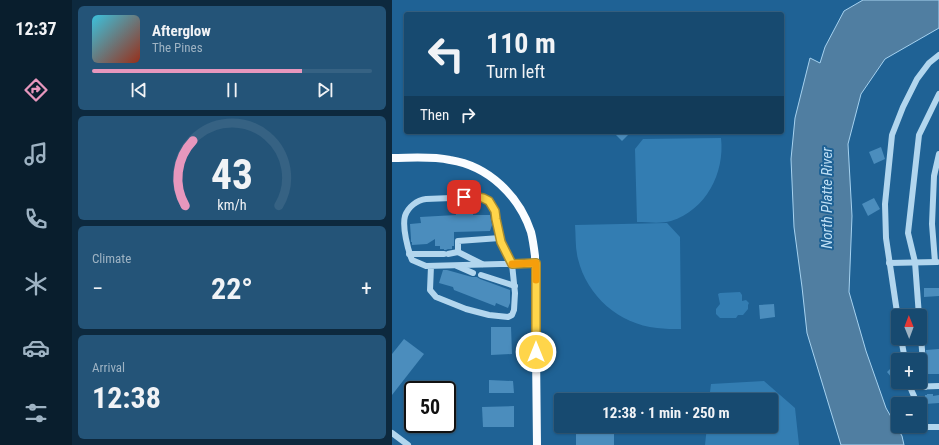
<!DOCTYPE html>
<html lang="en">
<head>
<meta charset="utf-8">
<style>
	:root { --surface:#174a70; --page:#245478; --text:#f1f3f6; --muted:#9eb3c3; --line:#366283; --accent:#e797bd }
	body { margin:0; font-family:"Roboto Condensed",sans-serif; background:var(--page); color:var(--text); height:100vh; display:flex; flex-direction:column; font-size:15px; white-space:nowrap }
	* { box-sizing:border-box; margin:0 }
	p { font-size:13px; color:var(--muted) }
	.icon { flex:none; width:22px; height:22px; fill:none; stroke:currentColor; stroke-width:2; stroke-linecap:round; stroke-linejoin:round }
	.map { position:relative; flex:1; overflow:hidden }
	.sheet { display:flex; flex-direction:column; gap:6px; padding:6px; background:#0d293e; width:320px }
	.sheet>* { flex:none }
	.guide { position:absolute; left:12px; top:12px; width:380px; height:122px; border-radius:4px; box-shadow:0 1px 3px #0004,0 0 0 1px var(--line); background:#174a70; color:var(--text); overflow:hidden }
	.needle { width:26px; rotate:359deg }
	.fabs { position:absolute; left:499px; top:309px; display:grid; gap:8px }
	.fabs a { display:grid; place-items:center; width:36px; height:36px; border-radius:4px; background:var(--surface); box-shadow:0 1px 3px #0004,0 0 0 1px var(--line); font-size:20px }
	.speed { position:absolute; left:12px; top:381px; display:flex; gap:8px; font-size:20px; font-weight:700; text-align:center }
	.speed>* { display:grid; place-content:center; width:52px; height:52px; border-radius:50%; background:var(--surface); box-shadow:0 1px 3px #0004,0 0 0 1px var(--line); line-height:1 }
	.speed .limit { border:2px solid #111; border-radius:6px; background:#fff; color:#111 }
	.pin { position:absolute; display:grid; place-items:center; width:34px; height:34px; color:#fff; margin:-17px; border-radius:8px; box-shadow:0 2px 6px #0006 }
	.me { position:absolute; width:44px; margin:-22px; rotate:0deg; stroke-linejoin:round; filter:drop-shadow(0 0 3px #0008) }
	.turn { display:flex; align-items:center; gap:14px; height:84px; padding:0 16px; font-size:18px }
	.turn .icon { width:52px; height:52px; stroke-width:2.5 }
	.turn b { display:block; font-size:28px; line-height:34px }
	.then { display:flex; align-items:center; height:38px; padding:0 16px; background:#0003; gap:8px; font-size:15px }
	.big { font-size:30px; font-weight:700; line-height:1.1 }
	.sheet .widget { flex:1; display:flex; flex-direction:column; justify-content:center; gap:6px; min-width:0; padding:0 14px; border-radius:6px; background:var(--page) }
	.sheet .dial { align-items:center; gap:0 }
	.dial svg { height:104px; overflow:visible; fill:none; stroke:var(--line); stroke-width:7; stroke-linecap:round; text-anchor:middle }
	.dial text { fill:var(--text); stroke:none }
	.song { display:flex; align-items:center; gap:12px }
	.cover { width:48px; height:48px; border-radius:6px; background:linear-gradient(135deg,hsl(190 70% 55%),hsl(10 70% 35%)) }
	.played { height:4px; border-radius:2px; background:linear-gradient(90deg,var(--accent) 75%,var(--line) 75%) }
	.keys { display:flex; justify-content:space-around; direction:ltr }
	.heat { display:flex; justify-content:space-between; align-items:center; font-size:22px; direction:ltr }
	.trip { position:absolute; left:162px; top:393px; width:224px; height:40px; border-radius:4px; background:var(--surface); box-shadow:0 1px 3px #0004,0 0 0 1px var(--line); font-weight:700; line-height:40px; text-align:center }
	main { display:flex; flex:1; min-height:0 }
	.dock { display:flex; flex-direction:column; width:72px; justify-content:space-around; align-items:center; background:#091e2d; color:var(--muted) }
	.dock .icon { width:28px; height:28px }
	.dock .active { color:var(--accent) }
	.dock b { font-size:18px; color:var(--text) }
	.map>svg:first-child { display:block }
</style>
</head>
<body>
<main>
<nav class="dock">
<b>12:37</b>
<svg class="icon active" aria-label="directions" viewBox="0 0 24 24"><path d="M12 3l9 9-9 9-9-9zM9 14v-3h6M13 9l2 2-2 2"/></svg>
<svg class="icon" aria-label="music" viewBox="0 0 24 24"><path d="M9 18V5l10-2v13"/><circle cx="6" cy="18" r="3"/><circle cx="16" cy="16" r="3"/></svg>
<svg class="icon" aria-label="phone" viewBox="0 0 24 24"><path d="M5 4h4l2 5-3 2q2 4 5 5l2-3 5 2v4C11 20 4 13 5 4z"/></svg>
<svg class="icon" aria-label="climate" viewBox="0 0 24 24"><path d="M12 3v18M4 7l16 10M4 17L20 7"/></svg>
<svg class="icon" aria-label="car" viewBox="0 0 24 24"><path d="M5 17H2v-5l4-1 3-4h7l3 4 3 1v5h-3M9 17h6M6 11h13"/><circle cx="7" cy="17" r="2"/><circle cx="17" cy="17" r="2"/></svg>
<svg class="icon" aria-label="filters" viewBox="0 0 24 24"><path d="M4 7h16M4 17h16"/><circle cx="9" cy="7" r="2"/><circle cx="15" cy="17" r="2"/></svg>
</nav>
<section class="sheet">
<div class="widget">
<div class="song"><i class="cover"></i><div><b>Afterglow</b><p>The Pines</p></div></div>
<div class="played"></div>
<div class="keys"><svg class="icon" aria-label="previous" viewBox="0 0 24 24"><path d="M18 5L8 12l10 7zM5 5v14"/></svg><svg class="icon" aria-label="pause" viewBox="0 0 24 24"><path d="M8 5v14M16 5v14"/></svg><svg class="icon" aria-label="next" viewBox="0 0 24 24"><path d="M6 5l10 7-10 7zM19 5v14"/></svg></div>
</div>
<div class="widget dial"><svg viewBox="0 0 100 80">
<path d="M14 69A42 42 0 1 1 86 69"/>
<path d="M14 69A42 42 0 0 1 20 19" stroke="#e797bd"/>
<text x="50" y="56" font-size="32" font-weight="700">43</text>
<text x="50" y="72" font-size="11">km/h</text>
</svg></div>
<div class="widget"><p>Climate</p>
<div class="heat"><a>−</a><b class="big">22°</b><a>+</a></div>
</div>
<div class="widget"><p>Arrival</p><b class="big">12:38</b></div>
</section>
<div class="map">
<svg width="547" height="445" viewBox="0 0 547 445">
	<rect width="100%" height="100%" fill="#1f6295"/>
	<g fill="#337db2">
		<path d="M329 138C333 173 314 210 279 221 268 224 256 222 245 222L243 149 251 139Z"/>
		<path d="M275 223 288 237 289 329C281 329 273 329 265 328 227 324 195 296 186 259 183 248 184 236 183 225Z"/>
		<polygon points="348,292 350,295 350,301 354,300 357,303 356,305 356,309 351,315 346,315 344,318 328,318 324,314 324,309 328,304 326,294 328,293"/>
		<polygon points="372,381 403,408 407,445 313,445 315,426 379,426 379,400 317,400 319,384"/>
	</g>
	<polygon fill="#507ea1" stroke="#a6d2f0" points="471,0 547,0 547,28 493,59 469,94 456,144 460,216 457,292 474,351 494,408 510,436 512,445 449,445 415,333 410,287 402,227 399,159 403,118 418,58 428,63 433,47 452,11"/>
	<g fill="#4b8dbd">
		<polygon points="221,132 239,132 230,141"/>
		<polygon points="489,147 493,159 482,164 477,152"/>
		<polygon points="482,198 488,209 476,216 470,204"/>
		<polygon points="81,213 81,215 98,215 100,225 98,231 62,232 62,246 60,246 60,249 56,249 54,250 52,250 52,249 48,249 48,246 43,246 43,239 35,244 20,245 20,242 19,242 19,239 18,224 29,223 28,217 64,215 64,214"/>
		<polygon points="51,270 55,270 80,277 85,277 88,279 118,290 118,303 116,308 104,303 103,306 62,290 61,287 47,283"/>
		<polygon points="532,288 547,288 547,296 532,297"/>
		<polygon points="382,304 383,317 368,319 367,305"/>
		<polygon points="99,327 119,327 120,354 99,355"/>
		<polygon points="12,339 32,354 0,395 0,354"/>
		<polygon points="547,349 547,374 536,374 534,350"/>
		<polygon points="500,367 506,375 506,380 500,382 498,379 500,378 495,372"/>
		<polygon points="97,380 121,381 122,393 97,393"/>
		<polygon points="535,394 541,394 541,396 547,395 547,403 533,404 533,395 535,395"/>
		<polygon points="122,406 122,427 91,427 90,407"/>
		<rect x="184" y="426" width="38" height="19"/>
	</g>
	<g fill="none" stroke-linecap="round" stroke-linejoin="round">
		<g stroke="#b2d6ee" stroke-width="6">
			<polyline points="17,254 52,254"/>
			<polyline points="56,254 66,252"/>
			<polyline points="543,262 540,224 542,176 547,154"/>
			<polyline points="497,263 545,262"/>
			<polyline points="90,264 66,252 66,241 108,238"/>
			<path d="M39 266 38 290 44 297 74 309 97 315 116 317 120 315 122 310 123 293 120 264 109 242 103 219V211L97 201 91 198 85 197 34 199C25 200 16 207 13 216 10 227 16 250 20 260L34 266 144 263"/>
			<polyline points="65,266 81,273"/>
			<polyline points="89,275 123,286"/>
			<polyline points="527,316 523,262 516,233 527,135 547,94"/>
			<polyline points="506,319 494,238 493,204 500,135 511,107 525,79 537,63 547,55"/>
			<polyline points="528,325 533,387"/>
			<polyline points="509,338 513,360"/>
			<path d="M517 382C518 390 523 396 525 404"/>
			<polyline points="517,387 547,386"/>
			<polyline points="528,424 529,427 547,427"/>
			<polyline points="0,433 16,445"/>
		</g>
		<path stroke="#fafcff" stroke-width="8" d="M0 158C19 158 39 156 58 160 97 166 127 196 139 232 141 240 142 248 143 256L145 445"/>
	</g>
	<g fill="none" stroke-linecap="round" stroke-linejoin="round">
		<defs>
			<polyline id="route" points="72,197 85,197 91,198 97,201 103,211 104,219 109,242 120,264 144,263 144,352"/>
		</defs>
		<use href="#route" stroke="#a68a30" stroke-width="10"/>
		<use href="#route" stroke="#ffd54a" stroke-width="7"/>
		<polyline stroke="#f59e0b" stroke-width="7" points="120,264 144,263 144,280"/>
	</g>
	<g text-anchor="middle" stroke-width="4" stroke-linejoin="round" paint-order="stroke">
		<g font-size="15" font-style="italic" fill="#bfdff5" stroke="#1f6295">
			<text transform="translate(435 198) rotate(-90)" y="5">North Platte River</text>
		</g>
	</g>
</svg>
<div class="fabs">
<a><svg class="needle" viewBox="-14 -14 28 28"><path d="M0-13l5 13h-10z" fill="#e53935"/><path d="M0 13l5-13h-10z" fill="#9eb3c3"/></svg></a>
<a>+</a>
<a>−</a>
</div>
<div class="speed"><div class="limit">50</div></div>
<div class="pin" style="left:72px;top:197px;background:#d93025"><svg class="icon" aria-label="arrive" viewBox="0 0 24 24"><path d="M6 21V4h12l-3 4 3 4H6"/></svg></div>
<svg class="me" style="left:144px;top:352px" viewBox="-20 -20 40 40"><circle r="17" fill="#ffd54a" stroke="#fff" stroke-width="3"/><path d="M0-11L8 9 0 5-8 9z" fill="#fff"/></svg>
<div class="trip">12:38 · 1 min · 250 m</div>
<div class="guide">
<div class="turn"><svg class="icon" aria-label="left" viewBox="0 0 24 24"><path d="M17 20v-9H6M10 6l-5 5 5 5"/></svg><div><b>110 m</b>Turn left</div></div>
<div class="then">Then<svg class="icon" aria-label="right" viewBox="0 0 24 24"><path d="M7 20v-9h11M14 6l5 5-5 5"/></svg></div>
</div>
</div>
</main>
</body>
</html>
